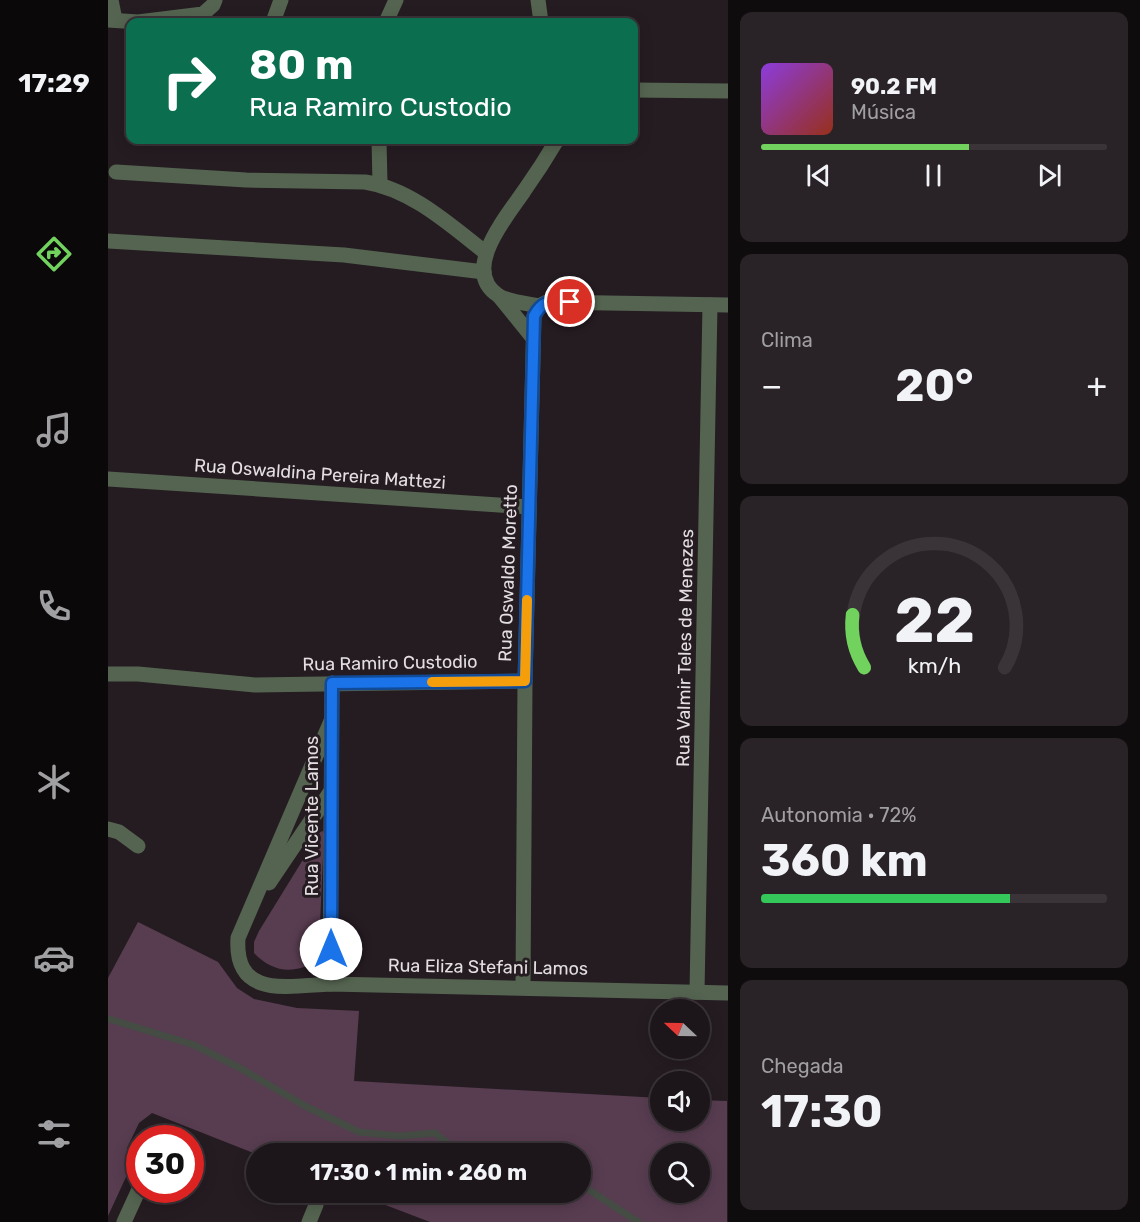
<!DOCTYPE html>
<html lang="pt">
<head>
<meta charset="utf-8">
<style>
	:root { --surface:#1c151a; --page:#292227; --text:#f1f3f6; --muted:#a09fa2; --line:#3a3439; --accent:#71d25e }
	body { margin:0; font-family:Rubik,sans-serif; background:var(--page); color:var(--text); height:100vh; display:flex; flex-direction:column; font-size:22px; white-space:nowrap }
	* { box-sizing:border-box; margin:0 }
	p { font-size:20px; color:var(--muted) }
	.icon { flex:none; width:33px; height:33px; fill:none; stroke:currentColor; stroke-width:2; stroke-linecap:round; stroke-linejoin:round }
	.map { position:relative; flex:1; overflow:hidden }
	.drawer { display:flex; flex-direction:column; gap:12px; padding:12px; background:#0f0c0e; width:412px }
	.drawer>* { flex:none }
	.hud { position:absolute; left:18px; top:18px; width:512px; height:126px; border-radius:12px; box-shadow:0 3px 15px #0003,0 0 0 2px var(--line); background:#0b6e4f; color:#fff; overflow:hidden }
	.needle { width:39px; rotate:292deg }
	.buttons { position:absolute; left:542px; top:999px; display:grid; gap:12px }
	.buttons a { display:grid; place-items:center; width:60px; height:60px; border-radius:50%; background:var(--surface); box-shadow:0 3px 15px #0003,0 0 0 2px var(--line); font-size:30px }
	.speed { position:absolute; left:18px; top:1125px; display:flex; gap:12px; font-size:30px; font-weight:700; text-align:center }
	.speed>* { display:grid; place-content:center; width:78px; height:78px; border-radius:50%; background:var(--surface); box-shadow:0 3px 15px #0003,0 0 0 2px var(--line); line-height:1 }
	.speed .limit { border:9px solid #d22; background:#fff; color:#111 }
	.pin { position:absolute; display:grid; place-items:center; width:51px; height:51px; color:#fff; margin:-26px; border:3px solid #fff; border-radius:50%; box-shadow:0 2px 6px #0007 }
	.me { position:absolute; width:66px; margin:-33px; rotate:0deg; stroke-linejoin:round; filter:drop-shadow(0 0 4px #0008) }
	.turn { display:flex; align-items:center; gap:21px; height:126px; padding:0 24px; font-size:27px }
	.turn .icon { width:78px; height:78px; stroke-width:2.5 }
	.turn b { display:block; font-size:42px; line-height:51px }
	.big { font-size:45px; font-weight:700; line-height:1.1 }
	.drawer .tile { flex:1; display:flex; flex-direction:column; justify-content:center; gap:9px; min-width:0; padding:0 21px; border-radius:12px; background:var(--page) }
	.drawer .dial { align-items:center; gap:0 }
	.dial svg { height:156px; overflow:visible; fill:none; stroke:var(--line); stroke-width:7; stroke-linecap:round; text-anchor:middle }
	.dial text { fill:var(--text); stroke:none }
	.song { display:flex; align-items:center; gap:18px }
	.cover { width:72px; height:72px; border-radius:9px; background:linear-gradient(135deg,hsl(270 70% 55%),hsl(10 70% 35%)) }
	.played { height:6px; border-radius:3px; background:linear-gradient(90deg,var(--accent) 60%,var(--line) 60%) }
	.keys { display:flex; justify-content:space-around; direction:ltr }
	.heat { display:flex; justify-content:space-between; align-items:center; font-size:33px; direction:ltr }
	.charge { height:9px; border-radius:4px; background:linear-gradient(90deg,#34c759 72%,var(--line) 0) }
	.trip { position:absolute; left:138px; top:1143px; width:345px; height:60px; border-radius:30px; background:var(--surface); box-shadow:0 3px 15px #0003,0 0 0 2px var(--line); font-weight:700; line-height:60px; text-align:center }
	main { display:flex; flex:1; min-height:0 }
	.tabs { display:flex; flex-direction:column; width:108px; justify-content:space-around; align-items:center; background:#0b080a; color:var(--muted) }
	.tabs .icon { width:42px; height:42px }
	.tabs .active { color:var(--accent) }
	.tabs b { font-size:27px; color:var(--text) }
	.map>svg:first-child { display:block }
</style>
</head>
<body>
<main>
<nav class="tabs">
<b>17:29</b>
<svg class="icon active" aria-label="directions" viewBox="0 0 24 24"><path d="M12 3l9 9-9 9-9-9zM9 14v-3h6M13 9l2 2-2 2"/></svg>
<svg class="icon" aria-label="music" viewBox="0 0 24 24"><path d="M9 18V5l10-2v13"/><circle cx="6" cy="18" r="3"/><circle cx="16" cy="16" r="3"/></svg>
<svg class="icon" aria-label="phone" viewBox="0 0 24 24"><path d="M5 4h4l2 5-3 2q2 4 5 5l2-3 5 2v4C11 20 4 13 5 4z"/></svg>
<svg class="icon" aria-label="climate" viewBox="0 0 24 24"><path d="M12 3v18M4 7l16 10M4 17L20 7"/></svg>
<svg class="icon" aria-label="car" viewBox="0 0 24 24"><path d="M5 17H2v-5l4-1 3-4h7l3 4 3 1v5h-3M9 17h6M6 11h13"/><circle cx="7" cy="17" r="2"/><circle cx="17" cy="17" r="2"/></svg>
<svg class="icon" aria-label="filters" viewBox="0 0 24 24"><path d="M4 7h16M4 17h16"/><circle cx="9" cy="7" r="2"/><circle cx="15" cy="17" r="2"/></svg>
</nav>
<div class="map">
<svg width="620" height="1222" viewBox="0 0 620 1222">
	<rect width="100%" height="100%" fill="#251c22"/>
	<g fill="#583d50" fill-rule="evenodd">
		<path d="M215 831 216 834 211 946 204 964C182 974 163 971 146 953V942L151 931 212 832Z"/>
		<path d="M30 922 110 962 129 988 146 999 189 1008 251 1011 246 1081 552 1098V1120H591V1100L619 1101V1222H322L246 1193 472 1192V1154H148L44 1113 31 1123 19 1148 18 1177 0 1216V978ZM552 1154H591V1192H552Z"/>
	</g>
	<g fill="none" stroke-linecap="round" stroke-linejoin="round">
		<g stroke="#444c44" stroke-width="7">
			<polyline points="1,1019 86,1045 132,1068 197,1106 251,1132 291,1136 327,1133 353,1154"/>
			<polyline points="472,1184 530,1222"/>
		</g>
		<g stroke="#556451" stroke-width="15">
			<polyline points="3,0 7,20"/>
			<polyline points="430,0 433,22"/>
			<polyline points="0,20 30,22 95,14 105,5 107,0"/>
			<polyline points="165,22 173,0"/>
			<polyline points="278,22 288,0"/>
			<polyline points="525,90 620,91"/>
			<polyline points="271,140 272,184"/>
			<path d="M8 172 138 180 257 182C303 189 342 225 378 253"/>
			<polyline points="0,241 236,255 376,272"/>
			<polyline points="391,296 425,338"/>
			<path d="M431 306C421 304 399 301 391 296 351 271 400 215 416 191 428 174 439 157 449 140"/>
			<polyline points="431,306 439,302 620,305"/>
			<polyline points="0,479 421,507"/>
			<polyline points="0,674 30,674 147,685 417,681"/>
			<path d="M223 721 130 938C126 999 180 986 222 984L620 993"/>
			<polyline points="0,829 11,832 30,846"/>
			<polyline points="161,883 223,791"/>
			<polyline points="222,984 224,683"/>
			<polyline points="415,987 417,681 426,316 431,306"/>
			<polyline points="589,992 602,305"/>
			<polyline points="16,1222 32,1187"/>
			<polyline points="201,1222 208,1205"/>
		</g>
	</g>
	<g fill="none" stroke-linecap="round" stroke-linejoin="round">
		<defs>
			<path id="route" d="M223 949 224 683 417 681 426 316C436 298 444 302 462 302"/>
		</defs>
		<use href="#route" stroke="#114b97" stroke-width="15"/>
		<use href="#route" stroke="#1a73e8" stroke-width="10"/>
		<polyline stroke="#f59e0b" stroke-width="10" points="324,682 417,681 419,600"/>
	</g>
	<g text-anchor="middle" stroke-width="6" stroke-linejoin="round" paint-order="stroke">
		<g font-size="18" fill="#e4dee2" stroke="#251c22">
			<text transform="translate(212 474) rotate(4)" y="6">Rua Oswaldina Pereira Mattezi</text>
			<text transform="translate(400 573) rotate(-88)" y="6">Rua Oswaldo Moretto</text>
			<text transform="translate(577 648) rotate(-89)" y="6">Rua Valmir Teles de Menezes</text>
			<text transform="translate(282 663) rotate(-1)" y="6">Rua Ramiro Custodio</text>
			<text transform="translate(204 816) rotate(-90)" y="6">Rua Vicente Lamos</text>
			<text transform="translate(380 967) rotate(1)" y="6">Rua Eliza Stefani Lamos</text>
		</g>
	</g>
</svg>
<div class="buttons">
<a><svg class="needle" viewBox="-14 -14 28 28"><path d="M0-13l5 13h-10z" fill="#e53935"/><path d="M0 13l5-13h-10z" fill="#a09fa2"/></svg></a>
<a><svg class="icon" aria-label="sound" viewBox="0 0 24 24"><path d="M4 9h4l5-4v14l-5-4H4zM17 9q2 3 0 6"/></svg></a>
<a><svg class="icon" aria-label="search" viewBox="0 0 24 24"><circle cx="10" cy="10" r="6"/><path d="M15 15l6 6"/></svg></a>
</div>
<div class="speed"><div class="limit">30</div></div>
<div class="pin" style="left:462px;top:302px;background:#d93025"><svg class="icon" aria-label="arrive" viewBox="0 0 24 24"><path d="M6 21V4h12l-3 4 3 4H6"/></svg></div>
<svg class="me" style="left:223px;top:949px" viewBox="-20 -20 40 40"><circle r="19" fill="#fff"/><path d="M0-13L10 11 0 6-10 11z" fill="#1a73e8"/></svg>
<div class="trip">17:30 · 1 min · 260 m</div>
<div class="hud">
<div class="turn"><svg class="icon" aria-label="right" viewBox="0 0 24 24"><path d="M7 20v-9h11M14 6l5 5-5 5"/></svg><div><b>80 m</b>Rua Ramiro Custodio</div></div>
</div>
</div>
<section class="drawer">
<div class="tile">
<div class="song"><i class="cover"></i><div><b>90.2 FM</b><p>Música</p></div></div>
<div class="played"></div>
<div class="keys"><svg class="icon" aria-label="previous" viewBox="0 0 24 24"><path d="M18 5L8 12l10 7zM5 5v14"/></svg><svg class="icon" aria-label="pause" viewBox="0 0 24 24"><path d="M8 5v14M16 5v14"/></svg><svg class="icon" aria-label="next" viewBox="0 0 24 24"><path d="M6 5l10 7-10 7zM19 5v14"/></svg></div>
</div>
<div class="tile"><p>Clima</p>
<div class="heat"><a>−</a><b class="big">20°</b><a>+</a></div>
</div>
<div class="tile dial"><svg viewBox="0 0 100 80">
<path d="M14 69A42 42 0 1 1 86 69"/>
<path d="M14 69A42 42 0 0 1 8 42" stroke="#71d25e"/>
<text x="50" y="56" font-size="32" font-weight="700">22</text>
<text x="50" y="72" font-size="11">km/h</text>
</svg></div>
<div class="tile"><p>Autonomia · 72%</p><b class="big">360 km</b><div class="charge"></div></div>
<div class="tile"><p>Chegada</p><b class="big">17:30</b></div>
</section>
</main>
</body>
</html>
